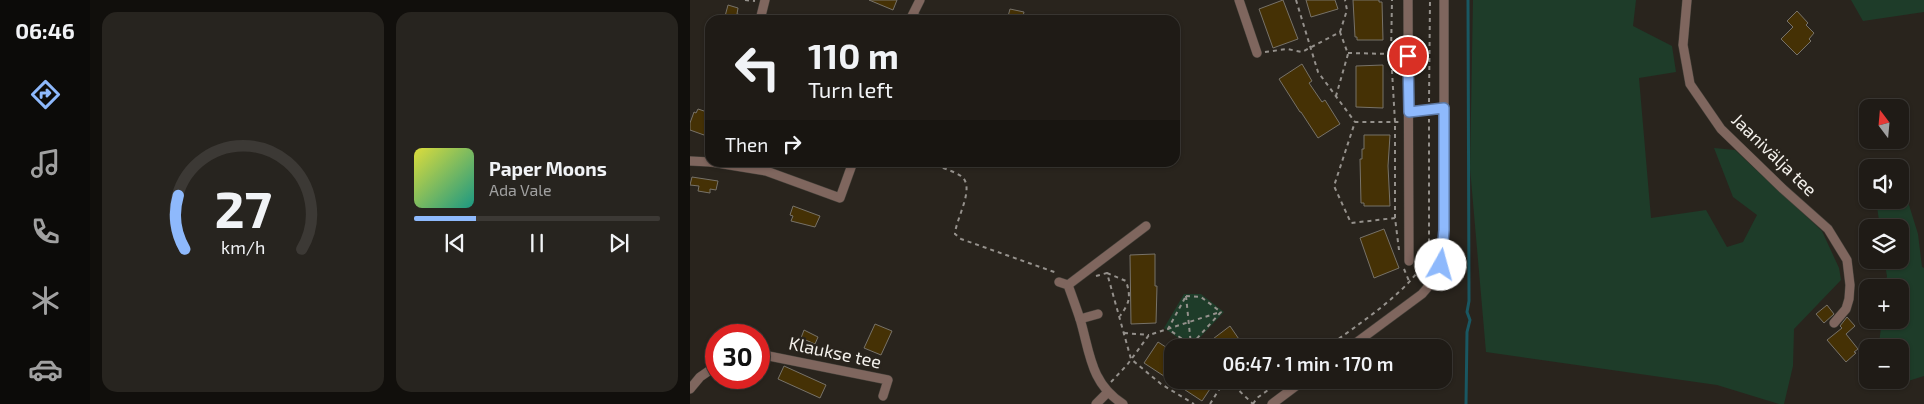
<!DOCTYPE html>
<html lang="en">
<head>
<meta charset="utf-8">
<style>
	:root { --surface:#1f1b16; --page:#27241f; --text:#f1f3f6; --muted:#a1a1a1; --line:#3c3935; --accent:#8eb9fc }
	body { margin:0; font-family:"Exo 2",sans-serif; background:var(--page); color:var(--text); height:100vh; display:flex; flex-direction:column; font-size:19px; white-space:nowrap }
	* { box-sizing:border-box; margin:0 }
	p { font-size:16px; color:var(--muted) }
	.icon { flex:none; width:28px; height:28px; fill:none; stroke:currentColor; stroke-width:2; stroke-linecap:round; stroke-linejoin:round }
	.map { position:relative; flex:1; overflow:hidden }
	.drawer { display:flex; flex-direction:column; gap:12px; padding:12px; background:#110f0c; width:600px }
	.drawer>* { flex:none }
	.guide { position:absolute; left:15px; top:15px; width:475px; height:152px; border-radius:15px; box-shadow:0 1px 4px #0004,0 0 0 1px var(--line); background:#1f1b16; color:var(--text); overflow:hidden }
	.needle { width:32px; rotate:344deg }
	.buttons { position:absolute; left:1169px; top:99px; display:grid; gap:10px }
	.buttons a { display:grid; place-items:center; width:50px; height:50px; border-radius:10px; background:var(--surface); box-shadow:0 1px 4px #0004,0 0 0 1px var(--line); font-size:25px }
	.speed { position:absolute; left:15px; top:324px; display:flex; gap:10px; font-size:25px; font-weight:700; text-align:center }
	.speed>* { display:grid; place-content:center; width:65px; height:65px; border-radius:50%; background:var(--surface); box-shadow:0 1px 4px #0004,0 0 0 1px var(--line); line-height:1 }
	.speed .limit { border:8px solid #d22; background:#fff; color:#111 }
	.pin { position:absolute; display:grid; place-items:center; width:42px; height:42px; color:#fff; margin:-21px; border:2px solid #fff; border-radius:50%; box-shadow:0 1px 5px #0007 }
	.me { position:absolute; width:55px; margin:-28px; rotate:7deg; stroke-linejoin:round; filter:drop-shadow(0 0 4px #0008) }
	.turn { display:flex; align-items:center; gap:18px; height:105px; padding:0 20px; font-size:22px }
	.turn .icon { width:65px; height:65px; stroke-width:2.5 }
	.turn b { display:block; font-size:35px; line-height:42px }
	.then { display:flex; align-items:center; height:48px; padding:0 20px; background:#0003; gap:10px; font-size:19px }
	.drawer .card { flex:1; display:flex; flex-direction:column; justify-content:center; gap:8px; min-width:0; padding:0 18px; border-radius:15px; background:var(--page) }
	.drawer .dial { align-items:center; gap:0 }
	.dial svg { height:130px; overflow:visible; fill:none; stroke:var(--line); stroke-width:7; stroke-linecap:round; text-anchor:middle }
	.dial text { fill:var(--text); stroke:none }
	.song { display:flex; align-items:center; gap:15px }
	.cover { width:60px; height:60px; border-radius:8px; background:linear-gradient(135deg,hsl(60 70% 55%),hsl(170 70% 35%)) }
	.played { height:5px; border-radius:2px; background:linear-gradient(90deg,var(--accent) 25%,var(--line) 25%) }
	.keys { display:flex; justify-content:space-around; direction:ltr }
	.drawer .tiles { flex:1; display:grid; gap:12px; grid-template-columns:repeat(2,1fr) }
	.trip { position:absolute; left:474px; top:339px; width:288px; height:50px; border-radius:15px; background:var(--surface); box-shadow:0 1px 4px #0004,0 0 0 1px var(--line); font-weight:600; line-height:50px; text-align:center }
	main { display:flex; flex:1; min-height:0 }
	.tab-bar { display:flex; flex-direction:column; width:90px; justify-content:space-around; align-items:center; background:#0c0b09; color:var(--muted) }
	.tab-bar .icon { width:35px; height:35px }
	.tab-bar .current { color:var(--accent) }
	.tab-bar b { font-size:22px; color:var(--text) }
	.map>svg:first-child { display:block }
</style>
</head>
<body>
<main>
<nav class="tab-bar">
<b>06:46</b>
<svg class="icon current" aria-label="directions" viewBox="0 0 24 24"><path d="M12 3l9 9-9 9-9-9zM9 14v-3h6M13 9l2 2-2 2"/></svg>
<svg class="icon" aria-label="music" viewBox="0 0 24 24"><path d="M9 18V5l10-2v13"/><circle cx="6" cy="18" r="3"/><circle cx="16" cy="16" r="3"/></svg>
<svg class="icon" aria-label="phone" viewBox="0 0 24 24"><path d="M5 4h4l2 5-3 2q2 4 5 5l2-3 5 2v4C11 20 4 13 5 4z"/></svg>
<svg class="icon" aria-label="climate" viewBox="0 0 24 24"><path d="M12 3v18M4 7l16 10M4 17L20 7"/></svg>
<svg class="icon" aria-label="car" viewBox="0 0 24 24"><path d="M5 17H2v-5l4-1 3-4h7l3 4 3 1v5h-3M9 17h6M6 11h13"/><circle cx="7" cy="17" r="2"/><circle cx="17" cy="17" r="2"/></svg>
</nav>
<section class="drawer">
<div class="tiles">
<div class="card dial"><svg viewBox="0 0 100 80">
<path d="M14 69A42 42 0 1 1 86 69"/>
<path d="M14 69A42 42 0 0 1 10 36" stroke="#8eb9fc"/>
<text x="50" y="56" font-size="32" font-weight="700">27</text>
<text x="50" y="72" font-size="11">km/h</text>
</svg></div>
<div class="card">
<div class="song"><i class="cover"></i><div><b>Paper Moons</b><p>Ada Vale</p></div></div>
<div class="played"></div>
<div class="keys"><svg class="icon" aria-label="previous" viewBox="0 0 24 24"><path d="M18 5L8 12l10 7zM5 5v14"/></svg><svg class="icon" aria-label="pause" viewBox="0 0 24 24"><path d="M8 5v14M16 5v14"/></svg><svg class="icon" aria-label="next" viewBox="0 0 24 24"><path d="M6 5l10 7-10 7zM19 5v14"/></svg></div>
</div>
</div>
</section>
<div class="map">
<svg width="1234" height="404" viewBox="0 0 1234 404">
	<rect width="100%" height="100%" fill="#29241d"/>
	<g fill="#1e3c29">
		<polygon points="783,0 946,0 943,26 982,46 986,72 949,78 961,218 1016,210 1037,247 1053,242 1067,215 1043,197 1024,148 1045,150 1132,231 1149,268 1151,280 1104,329 1103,366 1094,404 1089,404 1027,385 796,352 780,168"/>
		<polygon points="1161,0 1234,0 1234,12 1173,21"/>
		<polygon points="1210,176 1228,234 1232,267 1234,268 1234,376 1215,382 1210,380 1210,348 1184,347 1189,343 1192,320 1210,320 1210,288 1195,287 1197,276 1194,260 1210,260 1210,228 1190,227 1186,200 1210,200"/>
		<polygon points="494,294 511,294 534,312 501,347 474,328"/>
	</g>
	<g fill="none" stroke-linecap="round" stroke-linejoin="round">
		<polyline stroke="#195762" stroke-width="3" points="776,404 777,332 780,320 777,312 779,301 778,0"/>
	</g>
	<g fill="#453105" stroke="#777269">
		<polygon points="179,0 207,0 203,10"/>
		<polygon points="593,0 608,39 583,48 569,9"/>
		<polygon points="616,0 645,0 648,9 621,17"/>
		<polygon points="663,0 689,0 689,2 692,2 693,40 667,40 667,37 665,37"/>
		<polygon points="38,5 48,8 47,14 61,17 61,20 34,20"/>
		<polygon points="320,9 334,12 332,20 317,20"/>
		<polygon points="1107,11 1118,23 1116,25 1124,33 1119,39 1121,41 1107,55 1091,39 1103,27 1097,21"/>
		<polygon points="612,64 622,81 619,83 632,102 635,100 650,124 628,138 611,112 610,112 589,79"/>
		<polygon points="693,65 693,108 666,107 666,66"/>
		<polygon points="8,109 20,113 20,124 14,135 0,130 0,123 4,112 6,113"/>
		<polygon points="674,135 700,135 698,166 700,206 674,206 674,203 671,203 670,159 672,159 672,149 674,149"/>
		<polygon points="2,177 28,181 26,190 20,189 20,193 8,191 9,186 0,185"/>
		<polygon points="103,206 130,216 125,227 101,221 103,216 100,215"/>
		<polygon points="694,229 709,268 684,278 670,238"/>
		<polygon points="465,254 465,286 467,286 466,323 441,324 440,255"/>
		<polygon points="1137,305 1144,314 1134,323 1126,314"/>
		<polygon points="1157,317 1165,326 1156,334 1168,349 1164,352 1166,353 1156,362 1137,340 1152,328 1150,326"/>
		<polygon points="185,324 202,331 191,355 174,348"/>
		<polygon points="540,326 555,348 511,348"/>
		<polygon points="114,330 128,337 125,344 111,338"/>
		<polygon points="468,342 482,351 482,380 526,380 512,401 454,363"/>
		<polygon points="94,366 136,385 130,398 88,379"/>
	</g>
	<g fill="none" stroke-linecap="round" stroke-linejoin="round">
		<defs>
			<polyline id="service" points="224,14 237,20"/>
			<g id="minor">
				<polyline points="549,0 567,53"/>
				<polyline points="718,0 719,261"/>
				<polyline points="997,0 993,45 1000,84 1031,129 1093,189 1138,229 1157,260 1160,285 1159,299 1156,309 1144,323"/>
				<polyline points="70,20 75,0"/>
				<polyline points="220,20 230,0"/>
				<polyline points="719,112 754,108"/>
				<polyline points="0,161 20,162"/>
				<polyline points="21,162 76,171 150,198 163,162"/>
				<path d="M369 282 378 285C382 296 386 307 390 319 400 352 400 383 433 404"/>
				<polyline points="378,285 456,226"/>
				<polyline points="390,319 408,314"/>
				<path d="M659 348 732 294C750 275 753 255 754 230V0"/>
				<polyline points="69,354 198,380 193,396"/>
				<polyline points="0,389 10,377 26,366"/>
				<polyline points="406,404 418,392"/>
				<polyline points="582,404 614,380"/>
			</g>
		</defs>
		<use href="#service" stroke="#45413a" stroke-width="5.5"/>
		<use href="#minor" stroke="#45413a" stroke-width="10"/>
		<g stroke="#95918c" stroke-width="2" stroke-dasharray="4 4" stroke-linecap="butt">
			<polyline points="55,0 65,1"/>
			<polyline points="606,0 628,72 665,122"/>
			<polyline points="650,32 657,10 655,0"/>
			<polyline points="575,52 597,49 612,52 650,32 658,54 646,96"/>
			<polyline points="658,53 701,54 702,0"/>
			<polyline points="701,54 705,122 705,218"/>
			<polyline points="739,102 740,0"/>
			<path d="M238 162C248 167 262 170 271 176 286 187 266 218 265 234L271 239 367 273"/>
			<polyline points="709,250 705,218 661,223 644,186 665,122 710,122"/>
			<polyline points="714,269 719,281"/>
			<path d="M417 273 436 281C441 297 440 302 430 316"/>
			<polyline points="406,276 417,273 441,359 471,384 504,404"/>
			<polygon points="496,296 511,297 531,312 501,345 478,329"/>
			<polyline points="496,296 501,345 504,348"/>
			<polyline points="434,333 459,335"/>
			<path d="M636 348C667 325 727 287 739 252V119"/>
			<polyline points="538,380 563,404"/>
			<polyline points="421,382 437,365 459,335 530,312"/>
			<polyline points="520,404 535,380"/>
			<polyline points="563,404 567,398 592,380"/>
		</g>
		<use href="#service" stroke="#7f665e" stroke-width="4.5"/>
		<use href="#minor" stroke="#7f665e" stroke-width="9"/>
	</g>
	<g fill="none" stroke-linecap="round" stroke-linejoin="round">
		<defs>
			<polyline id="route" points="718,56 719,112 754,108 754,230 751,265"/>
		</defs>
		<use href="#route" stroke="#5c78a4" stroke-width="12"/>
		<use href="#route" stroke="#8eb9fc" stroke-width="9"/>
	</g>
	<g text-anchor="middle" stroke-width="5" stroke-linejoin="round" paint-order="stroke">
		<g font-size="18" fill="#f3f0eb" stroke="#29241d">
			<text transform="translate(1084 155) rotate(44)" y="6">Jaanivälja tee</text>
			<text transform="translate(145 353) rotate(12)" y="6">Klaukse tee</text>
		</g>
	</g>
</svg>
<div class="buttons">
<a><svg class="needle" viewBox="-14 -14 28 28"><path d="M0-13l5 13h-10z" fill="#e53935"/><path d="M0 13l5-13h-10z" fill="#a1a1a1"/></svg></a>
<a><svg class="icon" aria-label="sound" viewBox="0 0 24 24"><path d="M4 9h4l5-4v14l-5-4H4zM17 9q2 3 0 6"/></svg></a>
<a><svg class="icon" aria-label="layers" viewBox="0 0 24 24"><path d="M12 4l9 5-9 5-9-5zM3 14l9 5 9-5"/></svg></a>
<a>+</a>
<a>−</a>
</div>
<div class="speed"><div class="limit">30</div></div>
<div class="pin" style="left:718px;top:56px;background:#d93025"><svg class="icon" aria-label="arrive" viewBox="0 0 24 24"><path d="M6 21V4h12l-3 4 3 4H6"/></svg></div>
<svg class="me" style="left:751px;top:265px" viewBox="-20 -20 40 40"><circle r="19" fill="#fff"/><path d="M0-13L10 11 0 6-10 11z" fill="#8eb9fc"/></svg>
<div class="trip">06:47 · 1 min · 170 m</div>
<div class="guide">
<div class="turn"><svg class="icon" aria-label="left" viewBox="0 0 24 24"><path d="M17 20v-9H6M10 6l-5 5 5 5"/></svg><div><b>110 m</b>Turn left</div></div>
<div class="then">Then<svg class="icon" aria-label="right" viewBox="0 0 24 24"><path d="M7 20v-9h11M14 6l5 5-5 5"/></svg></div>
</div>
</div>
</main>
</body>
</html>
